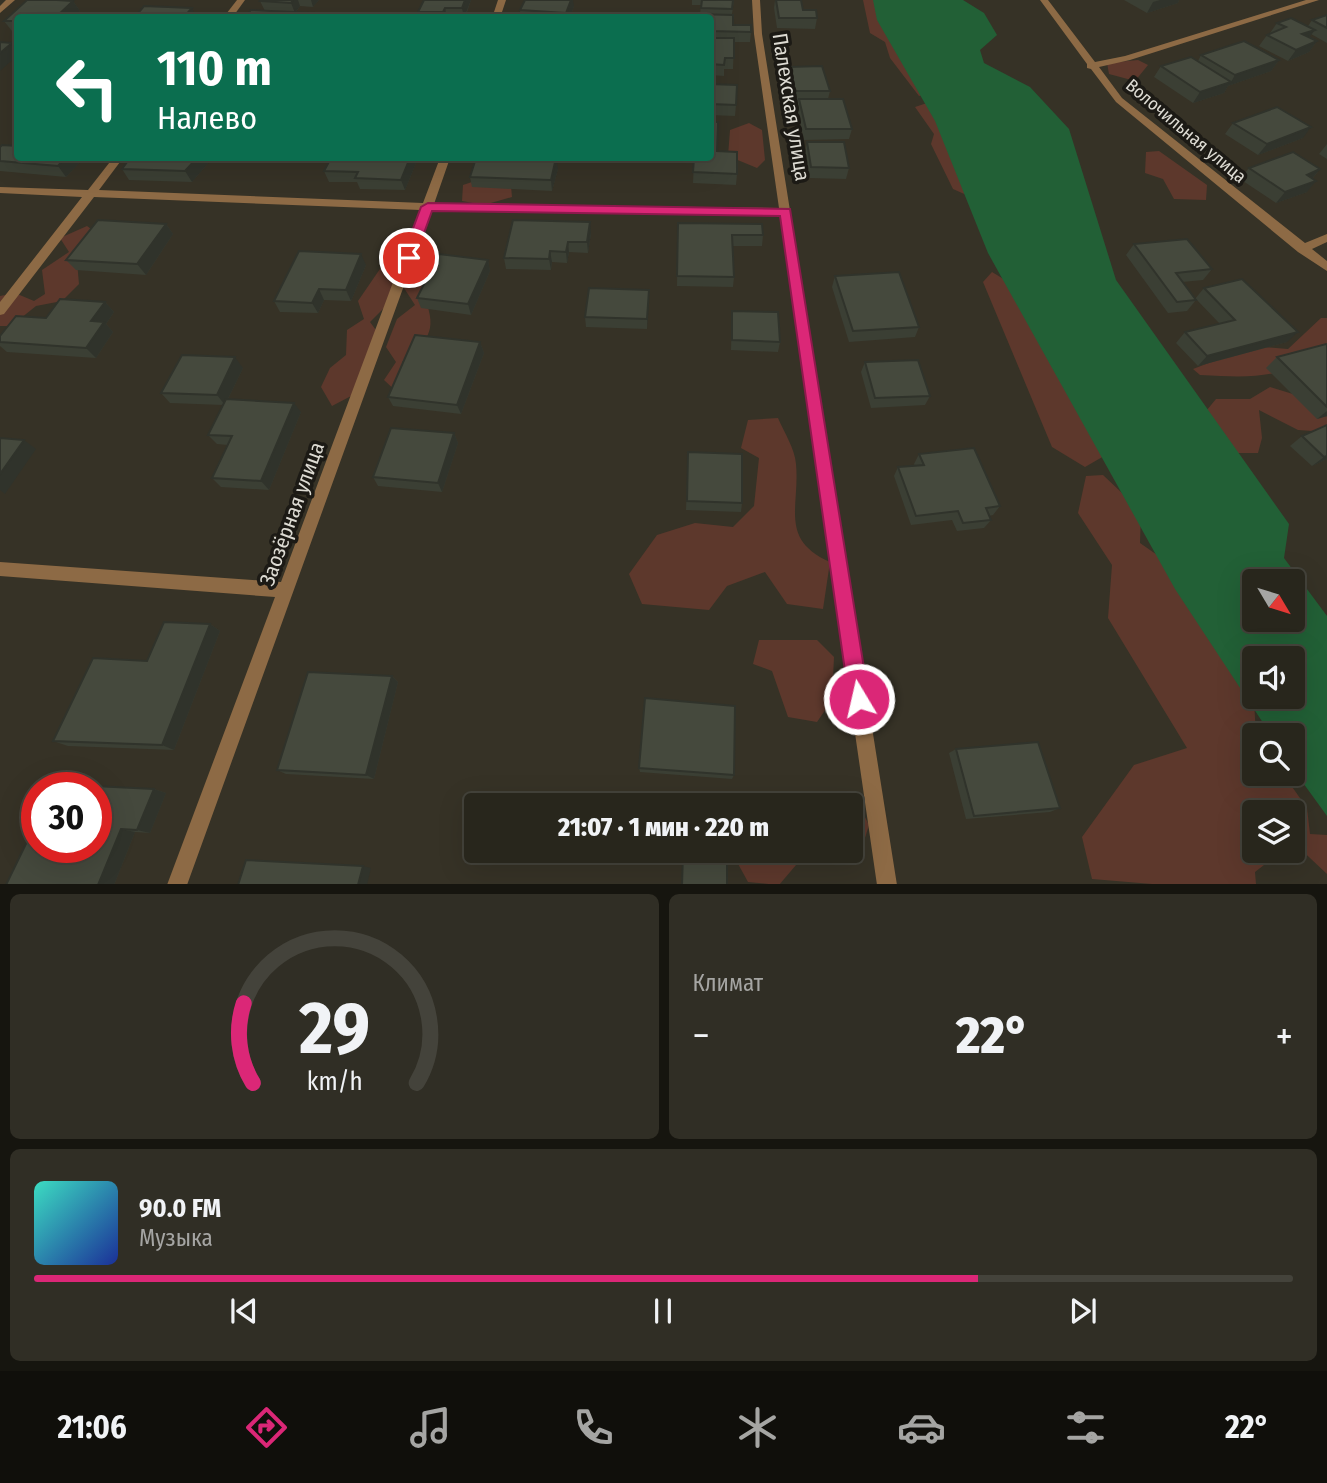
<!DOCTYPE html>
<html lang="ru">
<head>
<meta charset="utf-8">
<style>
	:root { --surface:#28261c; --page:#302e25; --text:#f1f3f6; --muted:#a5a5a3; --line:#44433b; --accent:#db2777 }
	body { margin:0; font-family:"Fira Sans Condensed",sans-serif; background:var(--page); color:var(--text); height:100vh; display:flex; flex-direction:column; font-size:26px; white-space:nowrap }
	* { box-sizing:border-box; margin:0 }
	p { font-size:23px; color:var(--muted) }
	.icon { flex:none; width:38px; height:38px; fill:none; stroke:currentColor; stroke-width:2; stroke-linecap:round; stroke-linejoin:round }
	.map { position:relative; height:884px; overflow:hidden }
	.panel { display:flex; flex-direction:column; gap:10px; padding:10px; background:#16150f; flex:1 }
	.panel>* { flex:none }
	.banner { position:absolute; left:14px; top:14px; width:700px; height:147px; border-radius:7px; box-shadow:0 7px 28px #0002,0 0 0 2px var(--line); background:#0b6e4f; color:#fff; overflow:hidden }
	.needle { width:46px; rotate:128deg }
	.buttons { position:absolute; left:1242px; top:569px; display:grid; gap:14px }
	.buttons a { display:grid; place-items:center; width:63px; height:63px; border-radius:7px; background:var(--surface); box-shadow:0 7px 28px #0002,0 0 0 2px var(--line); font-size:35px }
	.speed { position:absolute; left:21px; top:772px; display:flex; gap:14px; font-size:35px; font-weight:700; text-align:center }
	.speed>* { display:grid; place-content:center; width:91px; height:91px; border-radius:50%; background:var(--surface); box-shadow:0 7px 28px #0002,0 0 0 2px var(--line); line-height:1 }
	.speed .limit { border:10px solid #d22; background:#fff; color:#111 }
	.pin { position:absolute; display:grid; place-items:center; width:60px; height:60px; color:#fff; margin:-30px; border:4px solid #fff; border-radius:50%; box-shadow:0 2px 7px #0007 }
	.me { position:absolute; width:77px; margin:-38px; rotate:351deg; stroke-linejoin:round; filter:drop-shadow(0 0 5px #0008) }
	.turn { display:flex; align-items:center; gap:24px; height:147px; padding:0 28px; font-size:32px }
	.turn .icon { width:91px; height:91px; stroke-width:2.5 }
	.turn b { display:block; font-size:49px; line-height:60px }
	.big { font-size:52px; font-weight:800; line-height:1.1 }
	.panel .tile { flex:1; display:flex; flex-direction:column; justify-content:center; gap:10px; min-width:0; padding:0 24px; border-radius:10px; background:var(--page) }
	.panel .dial { align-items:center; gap:0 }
	.dial svg { height:182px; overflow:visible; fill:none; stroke:var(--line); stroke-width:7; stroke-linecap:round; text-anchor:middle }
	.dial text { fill:var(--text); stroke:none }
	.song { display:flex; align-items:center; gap:21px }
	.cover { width:84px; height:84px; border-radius:10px; background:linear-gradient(135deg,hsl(170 70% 55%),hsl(230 70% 35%)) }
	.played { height:7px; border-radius:4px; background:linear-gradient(90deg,var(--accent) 75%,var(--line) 75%) }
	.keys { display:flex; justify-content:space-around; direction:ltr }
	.heat { display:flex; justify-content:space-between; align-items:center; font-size:38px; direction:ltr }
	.panel .tiles { flex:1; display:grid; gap:10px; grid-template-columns:1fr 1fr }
	.tile:last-child { grid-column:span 2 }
	.trip { position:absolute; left:464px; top:793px; width:399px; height:70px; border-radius:7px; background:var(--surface); box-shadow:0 7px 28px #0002,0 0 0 2px var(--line); font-weight:800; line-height:70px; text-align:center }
	.tabs { display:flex; height:112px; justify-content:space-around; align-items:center; background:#100f0b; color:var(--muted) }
	.tabs .icon { width:49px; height:49px }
	.tabs .selected { color:var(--accent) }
	.tabs b { font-size:32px; color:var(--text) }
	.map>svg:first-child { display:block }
</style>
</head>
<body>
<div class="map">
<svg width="1327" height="885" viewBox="0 0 1327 885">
	<rect width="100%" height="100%" fill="#363226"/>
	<g fill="#5d382c">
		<polygon points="863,0 878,0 931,93 919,96 890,58 885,42 870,33"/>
		<polygon points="1138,60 1148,65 1135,81 1109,74 1107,63"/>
		<polygon points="930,102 980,201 953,189 931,144 934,134 915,107"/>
		<polygon points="749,123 762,130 765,160 757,168 728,156 730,130"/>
		<polygon points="1159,151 1207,185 1206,200 1174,199 1163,179 1145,173 1146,152"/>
		<polygon points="481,179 511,186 512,197 484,205 462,201 463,185"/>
		<polygon points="87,226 99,235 76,250 79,284 62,301 36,306 11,326 0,326 0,296 15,293 34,301 45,294 42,270 69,252 60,238"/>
		<polygon points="398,233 408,244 392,268 398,278 386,306 370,322 381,337 353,395 332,406 321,387 330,368 346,355 347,330 364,319 358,301 382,266 385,243"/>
		<path d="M436 254 448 264 425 299C438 332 427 341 402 362L420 375 399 394 384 380 396 362 386 347 397 319 415 305 404 288 417 260Z"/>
		<polygon points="992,272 1015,286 1111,452 1085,467 1052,447 983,282"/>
		<path d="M1321 318H1327V355C1274 378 1256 378 1200 375L1193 369 1253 346 1288 349Z"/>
		<polygon points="1270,387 1319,402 1327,417 1327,432 1298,430 1259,410 1262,438 1258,453 1230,453 1202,416 1216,399 1250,399"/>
		<path d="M778 418C784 432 795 449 796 464 800 507 779 539 830 562L823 609 787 604 765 572 727 586 709 610 642 604 629 574 657 535 695 523 733 527 754 506 759 458 741 448 748 420Z"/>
		<polygon points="1103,475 1141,511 1140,543 1180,571 1253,684 1256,735 1255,774 1283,774 1307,808 1310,834 1327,835 1327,874 1293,842 1293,812 1255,812 1255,850 1282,851 1255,872 1256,884 1164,885 1092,879 1082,837 1134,765 1187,748 1108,618 1112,565 1078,513 1086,476"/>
		<polygon points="759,640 817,640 834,657 832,700 817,722 788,717 772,671 753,664"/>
		<polygon points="826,794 853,794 869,825 860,854 850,851 850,805 819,805"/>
		<polygon points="731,851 808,851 779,885 748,882"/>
	</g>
	<path fill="#226036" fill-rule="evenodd" d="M873 0H963L984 13 997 35 980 50 984 63 1030 87 1069 129 1116 280 1289 524 1284 558 1327 616V816L1293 769V735H1271L1175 589 988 253 935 121 877 20ZM1255 581H1293V620H1255ZM1255 658H1293V696H1255Z"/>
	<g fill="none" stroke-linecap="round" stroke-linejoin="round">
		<g fill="#8d6a45" fill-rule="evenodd">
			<polygon points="6,0 15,0 0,13 0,6"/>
			<polygon points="237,0 245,0 232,18 223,18"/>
			<polygon points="498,0 506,0 500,18 492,18"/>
			<polygon points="752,0 760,0 762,34 897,885 877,885 780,216 431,211 187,885 167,885 275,597 0,576 0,562 281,582 420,210 94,197 4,314 0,315 0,302 82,197 0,193 0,187 88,190 113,158 123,158 99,190 423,203 440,158 450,158 434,204 779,208 754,34"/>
			<polygon points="1040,0 1048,0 1095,62 1125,56 1306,0 1319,0 1130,60 1099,67 1122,98 1305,243 1327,234 1327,242 1312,249 1327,261 1327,271 1298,252 1116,102 1091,69 1087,68 1087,64"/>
		</g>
	</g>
	<g fill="#3b3f34">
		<polygon points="27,0 73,1 80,11 74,18 18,18 18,32 12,31 4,21"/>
		<polygon points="261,0 319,0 313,7 300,6 296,12 265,11 260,1"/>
		<polygon points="471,0 465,18 420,18 418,12"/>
		<polygon points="692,0 734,0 732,14 733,25 751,32 750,42 734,42 733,69 724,69 724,76 710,75 710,18 700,14 701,5 692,5"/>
		<polygon points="775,0 801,0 803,10 817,18 815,29 777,28 774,8"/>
		<polygon points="1124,0 1179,0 1178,3 1147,13"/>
		<polygon points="574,6 570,18 521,18 520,10"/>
		<polygon points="1327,15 1327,43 1311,34 1309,38 1317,41 1309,52 1288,61 1259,46 1267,35 1270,33 1277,23 1308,26 1312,20"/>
		<polygon points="1201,55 1279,60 1271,71 1228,86 1224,93 1193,103 1154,77 1161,66 1198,61"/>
		<polygon points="788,67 830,91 828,99 852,129 849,139 804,140 797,110 798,102 793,102 787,78"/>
		<polygon points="710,84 736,105 735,116 710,115"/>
		<polygon points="1233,123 1303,138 1258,155 1225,134"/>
		<polygon points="807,142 849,168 846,179 809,178 805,153"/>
		<polygon points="1327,144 1327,159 1319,154"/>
		<polygon points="0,147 84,158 66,177 0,171"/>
		<polygon points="717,151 737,174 736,185 693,183 694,160 624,158 710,158"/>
		<polygon points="130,158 225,158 222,161 210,161 192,182 129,180 122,169"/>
		<polygon points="331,158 414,158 416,163 405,190 360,189 357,182 329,182 324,171"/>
		<polygon points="1249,168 1320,169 1313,178 1307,192 1276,203 1240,179"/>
		<polygon points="558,169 552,191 472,187 470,177"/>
		<polygon points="678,223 763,235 762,246 733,246 734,277 733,287 677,286"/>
		<polygon points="166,224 173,234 146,275 76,270 66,260"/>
		<polygon points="591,233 588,253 569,252 567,263 552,262 551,270 506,269 504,258"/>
		<polygon points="1134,244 1212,269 1203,280 1182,282 1195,299 1204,288 1287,342 1198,366 1176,343 1185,332 1220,324 1196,299 1196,300 1187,311 1168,313 1126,255"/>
		<polygon points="488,260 490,271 471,315 421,308 417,298"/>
		<polygon points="366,265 351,301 324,300 318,313 280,312 274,301"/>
		<polygon points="835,276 919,327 915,337 849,342 832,287"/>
		<polygon points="649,290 647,329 586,327 585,317"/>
		<polygon points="105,302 114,312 106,324 113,332 96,358 7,352 0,346 0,336 46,318"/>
		<polygon points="732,311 780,342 778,352 731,350"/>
		<polygon points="480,342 484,353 461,414 393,406 388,397"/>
		<polygon points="1327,345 1327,416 1317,419 1266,368 1277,357"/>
		<polygon points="865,362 930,396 925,405 871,408 861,372"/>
		<polygon points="243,368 228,399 301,412 269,490 221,487 212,478 228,445 217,444 208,435 223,405 170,403 161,393"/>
		<polygon points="454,433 458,443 442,492 378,486 373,477"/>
		<polygon points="1302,436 1327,459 1312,466 1290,446"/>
		<polygon points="688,452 742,503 741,512 686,510"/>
		<polygon points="919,454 1000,506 993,515 989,516 991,520 984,528 957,531 952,520 911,525 894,476 898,467 915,466 914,464"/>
		<polygon points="210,624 220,631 174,750 68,746 53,741 147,661"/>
		<polygon points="392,676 398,682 374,779 286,774 277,770"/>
		<polygon points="956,749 1060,808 1050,812 966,819 949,753"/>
		<polygon points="639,768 734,775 732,779 640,772"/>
		<polygon points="154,789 166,793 150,833 135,832 114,885 6,885"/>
	</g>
	<g fill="#30332b">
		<polygon points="293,0 298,0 300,6 295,13 291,3"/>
		<polygon points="311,0 319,0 313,7"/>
		<polygon points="465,0 471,0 464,18 462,8"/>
		<polygon points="571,0 573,0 574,6 570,18 567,18 566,13"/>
		<polygon points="1160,0 1179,0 1178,3 1147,13 1153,2"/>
		<polygon points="73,1 80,11 74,18 55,18"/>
		<polygon points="192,8 197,18 183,18"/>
		<polygon points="445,8 447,18 444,18 443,12"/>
		<polygon points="1315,30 1307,40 1302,34"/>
		<polygon points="1317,41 1309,52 1288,61 1296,50"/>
		<polygon points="12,43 18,50 18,55 0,71 0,53"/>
		<polygon points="1279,60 1271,71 1228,86 1224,93 1193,103 1200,92 1231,82 1235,75"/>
		<polygon points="1311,127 1303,138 1258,155 1267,144"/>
		<polygon points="65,158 84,158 66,177 58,166"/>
		<polygon points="197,158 208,158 210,161 192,182 185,171"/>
		<polygon points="410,158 414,158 416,163 405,190 401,180"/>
		<polygon points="556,158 558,169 552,191 551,180"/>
		<polygon points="1320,169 1311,180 1307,175"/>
		<polygon points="1316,181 1307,192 1276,203 1285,192"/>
		<polygon points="590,222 591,233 588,253 587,242"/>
		<polygon points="166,224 173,234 146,275 137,264"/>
		<polygon points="568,242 569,252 567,263 566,252"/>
		<polygon points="550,251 552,262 551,270 549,259"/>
		<polygon points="361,254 366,265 351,301 346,290"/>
		<polygon points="488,260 490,271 471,315 468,304"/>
		<polygon points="319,289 324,300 318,313 312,303"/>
		<polygon points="649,290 649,301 647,329 647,319"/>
		<polygon points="105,302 114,312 106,324 113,332 96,358 86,348 91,321"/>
		<polygon points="1298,332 1287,342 1198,366 1207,356"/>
		<polygon points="480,342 484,353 461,414 457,405"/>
		<polygon points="235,357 243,368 225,405 217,395"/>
		<polygon points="294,403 301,412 269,490 261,481"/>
		<polygon points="1327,411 1327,416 1317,419"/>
		<polygon points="454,433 458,443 442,492 438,483"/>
		<polygon points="24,440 36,449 5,494 0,490 0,474"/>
		<polygon points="1327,456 1327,459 1312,466 1324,457"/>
		<polygon points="210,624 220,631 174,750 162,745"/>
		<polygon points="392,676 398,682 374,779 366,775"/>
		<polygon points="154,789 166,793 150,833 137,830"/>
		<polygon points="121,829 135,832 114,885 98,885"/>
		<polygon points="363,866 371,868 367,885 358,885"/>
	</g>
	<g fill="#45493d" stroke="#30332b" stroke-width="2">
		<polygon points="27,0 57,0 73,1 55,18 18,18 18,21 4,21"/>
		<polygon points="261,0 293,0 291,3 260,1"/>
		<polygon points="424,0 465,0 462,8 445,8 443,12 418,12"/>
		<polygon points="525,0 571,0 566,13 520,10"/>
		<polygon points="702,0 733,0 732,9 701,8"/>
		<polygon points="776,0 801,0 803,10 816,10 817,18 779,18"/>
		<polygon points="144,6 192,8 183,18 134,18"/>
		<polygon points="251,10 314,13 311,18 245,18"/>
		<polygon points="695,14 733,15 733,25 751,25 751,32 710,31 710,18 695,18"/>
		<polygon points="1327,15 1327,28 1312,20"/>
		<polygon points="1291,18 1315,30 1302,34 1317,41 1296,50 1267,35 1286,27 1277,23"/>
		<polygon points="710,38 734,38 734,58 725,58 724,65 710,64"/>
		<polygon points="1244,41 1279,60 1235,75 1201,55"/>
		<polygon points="0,42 12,43 0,53"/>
		<polygon points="1191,57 1231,82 1200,92 1161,66"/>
		<polygon points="822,66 830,91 794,91 788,67"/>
		<polygon points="710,84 737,85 736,105 710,104"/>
		<polygon points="799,99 843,99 852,129 806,129"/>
		<polygon points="1277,107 1311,127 1267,144 1233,123"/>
		<polygon points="710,122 718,122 717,151 737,152 737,174 693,172 694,158 710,158"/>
		<polygon points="807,142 844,142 849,168 811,167"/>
		<polygon points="2,145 18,146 18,158 65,158 58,166 0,161 0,147"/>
		<polygon points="1293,152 1320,169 1307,175 1316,181 1285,192 1249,168"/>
		<polygon points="130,158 197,158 185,171 122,169"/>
		<polygon points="331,158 410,158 401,180 355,178 358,172 324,171"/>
		<polygon points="476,158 556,158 551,180 470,177"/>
		<polygon points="98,220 166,224 137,264 66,260"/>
		<polygon points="513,220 590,222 587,242 568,242 566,252 550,251 549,259 504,258"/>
		<polygon points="678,223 762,224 763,235 732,235 734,277 677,276"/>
		<polygon points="1187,239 1212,269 1176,273 1196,300 1177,302 1134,244"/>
		<polygon points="299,251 361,254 346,290 319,289 312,303 274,301"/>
		<polygon points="439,254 488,260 468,304 417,298"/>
		<polygon points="899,272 919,327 853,331 835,276"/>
		<polygon points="1242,279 1298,332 1207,356 1185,332 1235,320 1204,288"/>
		<polygon points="589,288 649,290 647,319 585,317"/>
		<polygon points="60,299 105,302 91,321 104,322 86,348 0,342 0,336 16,316 46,318"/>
		<polygon points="732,311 778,312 780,342 732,340"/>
		<polygon points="415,335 480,342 457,405 388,397"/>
		<polygon points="1326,344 1327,345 1327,407 1277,357"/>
		<polygon points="182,355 235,357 217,395 161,393"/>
		<polygon points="918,360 930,396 875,398 865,362"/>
		<polygon points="226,399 294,403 261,481 212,478 232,436 208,435"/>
		<polygon points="1327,425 1327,456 1324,457 1302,436"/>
		<polygon points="391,428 454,433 438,483 373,477"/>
		<polygon points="0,438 24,440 0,474"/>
		<polygon points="974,448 1000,506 986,508 991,520 963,523 958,511 916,516 898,467 924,465 919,454"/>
		<polygon points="688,452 742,454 742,503 687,501"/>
		<polygon points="164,622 210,624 162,745 53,741 93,658 147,661"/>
		<polygon points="308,672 392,676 366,775 277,770"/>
		<polygon points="645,698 735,706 734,775 639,768"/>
		<polygon points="1038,742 1060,808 974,816 956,749"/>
		<polygon points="54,784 154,789 137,830 121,829 98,885 6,885 37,821 37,847 96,847 96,788 52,788"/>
		<polygon points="683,853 727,856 727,885 682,885"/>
		<polygon points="246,860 363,866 358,885 238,885"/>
	</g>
	<polygon fill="#db2777" stroke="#8e194d" stroke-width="2" points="428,203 790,209 869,699 866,706 859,709 852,706 849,699 780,216 432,211 415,258 413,261 404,261 402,258 421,207"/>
	<g text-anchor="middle" stroke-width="7" stroke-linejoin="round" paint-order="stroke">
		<g font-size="18" fill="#dddbd3" stroke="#1c1a15">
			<text transform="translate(1186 131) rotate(40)" y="6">Волочильная улица</text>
		</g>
		<g font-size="21" fill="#dddbd3" stroke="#1c1a15">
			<text transform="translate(791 107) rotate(81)" y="7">Палехская улица</text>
			<text transform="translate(292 514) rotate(-70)" y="7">Заозёрная улица</text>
		</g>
	</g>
</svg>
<div class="buttons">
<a><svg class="needle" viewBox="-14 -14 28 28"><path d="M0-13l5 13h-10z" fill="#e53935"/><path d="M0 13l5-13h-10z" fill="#a5a5a3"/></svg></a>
<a><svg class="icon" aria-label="sound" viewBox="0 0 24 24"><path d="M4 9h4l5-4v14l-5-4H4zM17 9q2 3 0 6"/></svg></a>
<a><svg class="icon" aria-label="search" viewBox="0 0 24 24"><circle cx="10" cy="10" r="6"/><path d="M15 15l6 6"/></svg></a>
<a><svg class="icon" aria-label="layers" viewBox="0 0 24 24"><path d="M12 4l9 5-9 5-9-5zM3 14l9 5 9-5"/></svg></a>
</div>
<div class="speed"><div class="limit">30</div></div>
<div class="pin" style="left:409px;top:258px;background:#d93025"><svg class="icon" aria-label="arrive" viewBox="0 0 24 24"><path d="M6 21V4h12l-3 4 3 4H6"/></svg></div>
<svg class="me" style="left:859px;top:699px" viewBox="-20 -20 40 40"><circle r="17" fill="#db2777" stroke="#fff" stroke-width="3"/><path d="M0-11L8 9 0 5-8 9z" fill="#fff"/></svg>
<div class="trip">21:07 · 1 мин · 220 m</div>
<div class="banner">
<div class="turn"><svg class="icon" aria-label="left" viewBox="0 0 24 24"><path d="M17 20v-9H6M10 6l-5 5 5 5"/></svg><div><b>110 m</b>Налево</div></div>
</div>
</div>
<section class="panel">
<div class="tiles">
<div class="tile dial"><svg viewBox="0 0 100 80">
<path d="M14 69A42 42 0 1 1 86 69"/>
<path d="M14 69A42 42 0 0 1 10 34" stroke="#db2777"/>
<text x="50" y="56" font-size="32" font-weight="700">29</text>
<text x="50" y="72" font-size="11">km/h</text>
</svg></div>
<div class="tile"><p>Климат</p>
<div class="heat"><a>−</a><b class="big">22°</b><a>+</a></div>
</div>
<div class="tile">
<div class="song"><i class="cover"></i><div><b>90.0 FM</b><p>Музыка</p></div></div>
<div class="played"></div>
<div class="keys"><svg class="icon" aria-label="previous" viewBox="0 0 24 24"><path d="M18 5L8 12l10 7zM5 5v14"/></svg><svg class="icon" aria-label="pause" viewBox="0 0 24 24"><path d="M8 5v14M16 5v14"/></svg><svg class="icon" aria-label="next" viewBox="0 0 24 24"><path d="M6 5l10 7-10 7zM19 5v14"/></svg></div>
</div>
</div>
</section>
<nav class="tabs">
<b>21:06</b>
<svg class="icon selected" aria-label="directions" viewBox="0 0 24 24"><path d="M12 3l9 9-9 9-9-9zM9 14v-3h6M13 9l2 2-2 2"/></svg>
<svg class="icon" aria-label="music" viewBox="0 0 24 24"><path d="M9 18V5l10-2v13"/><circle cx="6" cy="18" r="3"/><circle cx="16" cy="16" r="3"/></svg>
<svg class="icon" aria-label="phone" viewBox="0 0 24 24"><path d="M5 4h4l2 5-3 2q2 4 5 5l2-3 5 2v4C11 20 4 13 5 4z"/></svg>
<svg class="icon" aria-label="climate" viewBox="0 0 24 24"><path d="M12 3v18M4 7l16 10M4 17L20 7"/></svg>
<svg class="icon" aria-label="car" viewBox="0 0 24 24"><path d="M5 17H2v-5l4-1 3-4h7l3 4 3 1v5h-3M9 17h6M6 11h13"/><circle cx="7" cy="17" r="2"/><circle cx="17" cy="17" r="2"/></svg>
<svg class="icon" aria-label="filters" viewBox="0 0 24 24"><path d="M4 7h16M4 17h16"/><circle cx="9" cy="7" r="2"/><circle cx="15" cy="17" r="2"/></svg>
<b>22°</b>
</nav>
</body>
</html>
